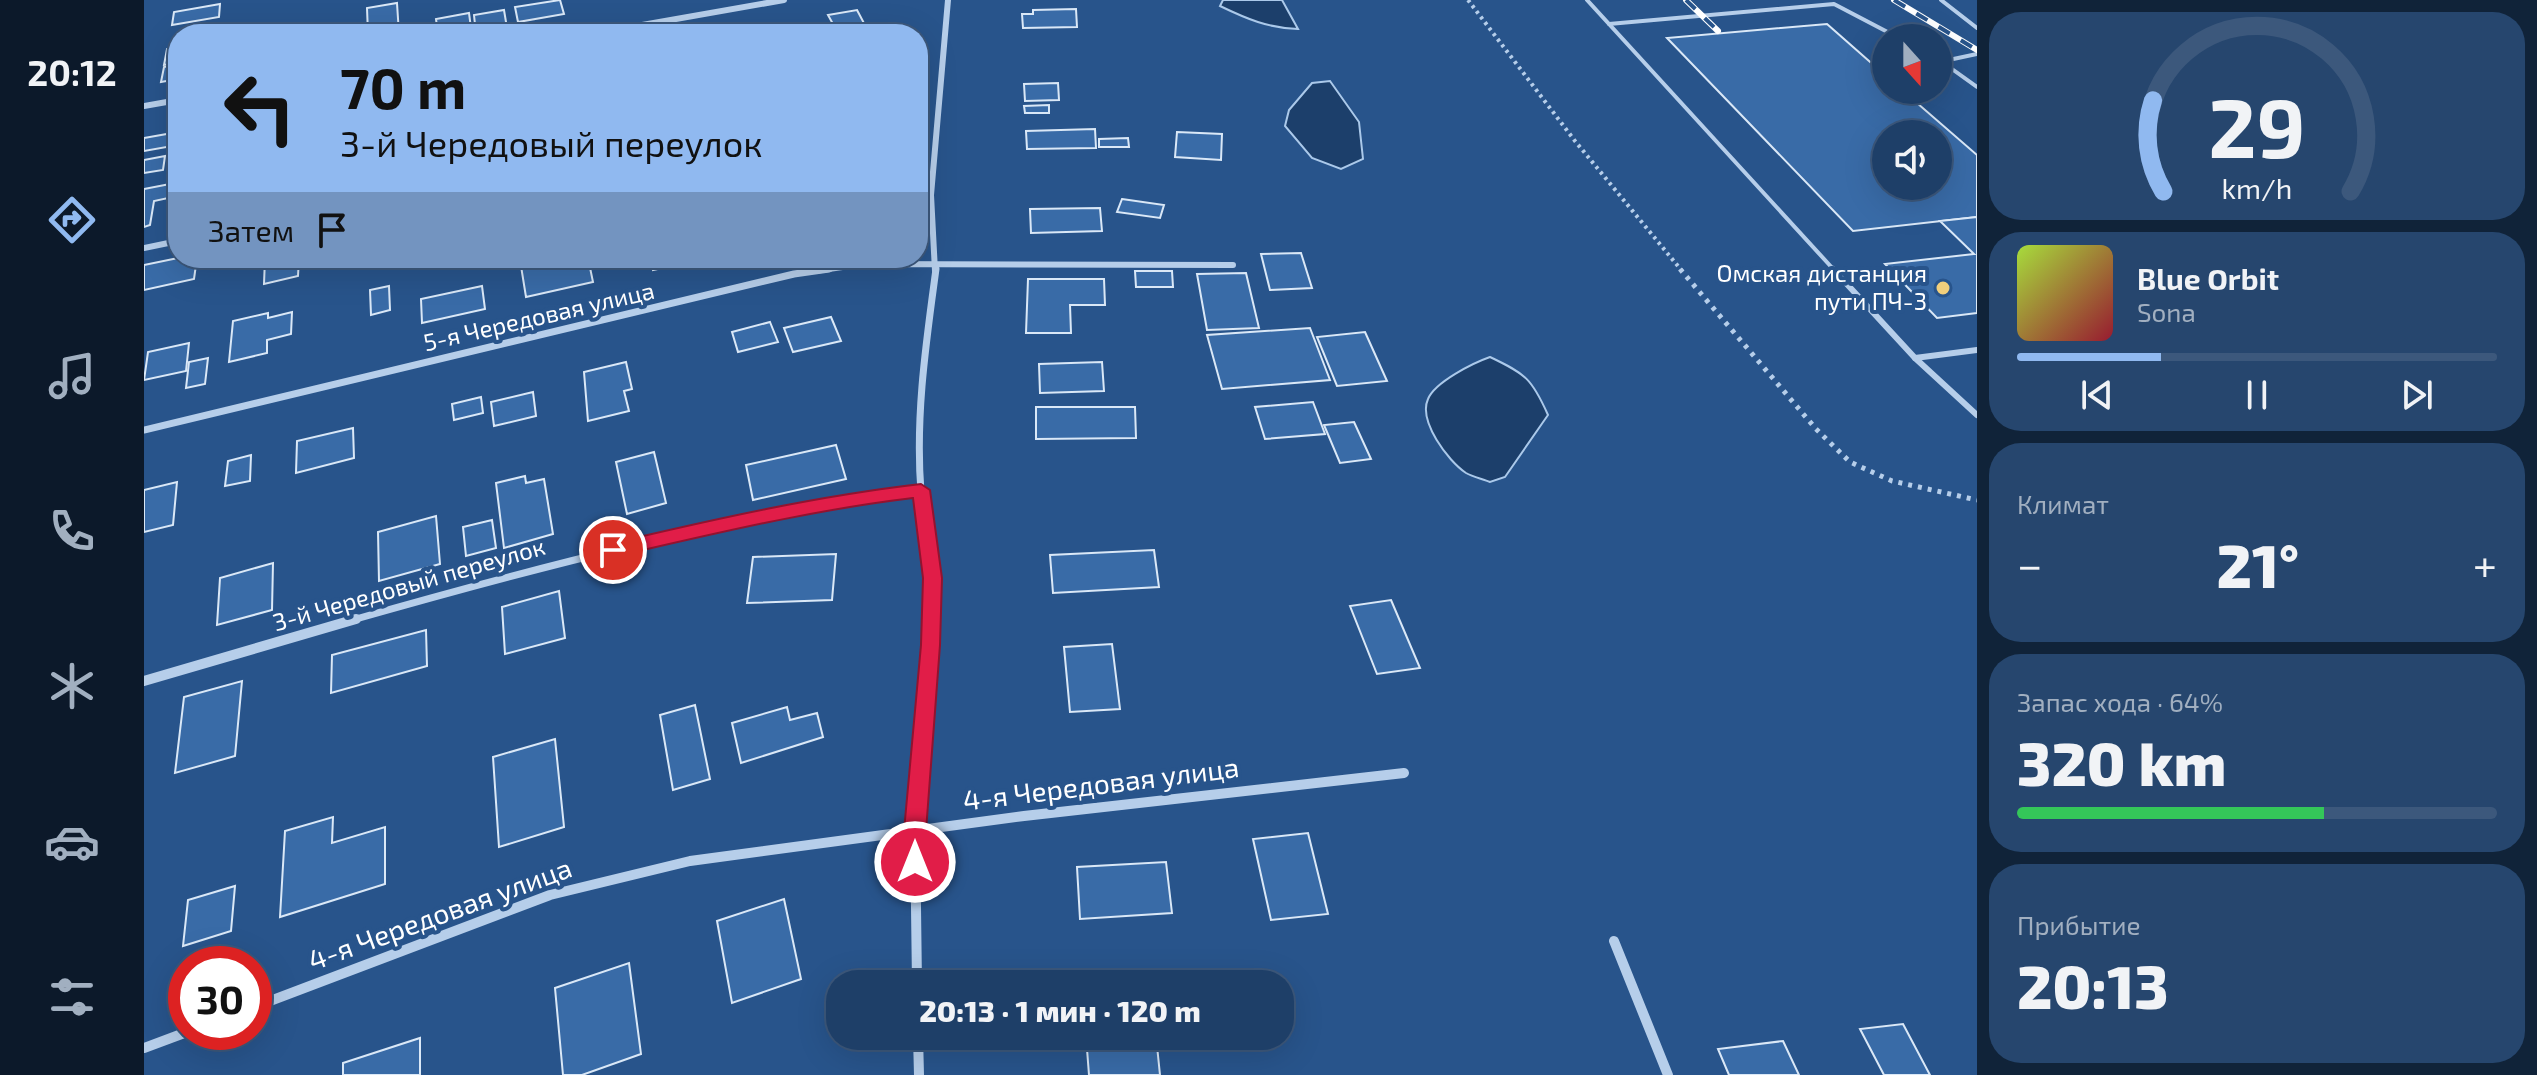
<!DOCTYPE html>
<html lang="ru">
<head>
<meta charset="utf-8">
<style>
	:root { --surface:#1e3f68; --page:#26466e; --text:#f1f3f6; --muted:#a1afc0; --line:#3c587c; --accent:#90b9f0 }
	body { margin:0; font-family:"Exo 2",sans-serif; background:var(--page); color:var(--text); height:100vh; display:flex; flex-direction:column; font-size:30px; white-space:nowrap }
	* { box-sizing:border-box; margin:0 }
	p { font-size:26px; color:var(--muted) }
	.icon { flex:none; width:44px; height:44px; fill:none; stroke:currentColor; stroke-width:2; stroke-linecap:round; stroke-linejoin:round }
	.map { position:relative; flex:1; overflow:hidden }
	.panel { display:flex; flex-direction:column; gap:12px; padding:12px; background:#102339; width:560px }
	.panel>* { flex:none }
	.banner { position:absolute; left:24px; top:24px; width:760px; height:244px; border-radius:32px; box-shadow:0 8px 32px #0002,0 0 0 2px var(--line); background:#90b9f0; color:#111; overflow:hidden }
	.needle { width:52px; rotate:159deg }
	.controls { position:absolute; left:1728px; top:24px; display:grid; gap:16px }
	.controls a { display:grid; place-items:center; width:80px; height:80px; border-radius:50%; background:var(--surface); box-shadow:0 8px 32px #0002,0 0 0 2px var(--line); font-size:40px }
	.speed { position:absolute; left:24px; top:946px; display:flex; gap:16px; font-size:40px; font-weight:700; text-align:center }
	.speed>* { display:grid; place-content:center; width:104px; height:104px; border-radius:50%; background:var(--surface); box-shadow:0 8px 32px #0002,0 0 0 2px var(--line); line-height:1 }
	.speed .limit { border:12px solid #d22; background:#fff; color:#111 }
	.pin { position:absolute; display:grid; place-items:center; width:68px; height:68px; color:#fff; margin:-34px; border:4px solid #fff; border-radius:50%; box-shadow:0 2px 8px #0007 }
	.me { position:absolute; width:88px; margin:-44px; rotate:0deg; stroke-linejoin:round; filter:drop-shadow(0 0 6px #0008) }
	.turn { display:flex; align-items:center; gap:28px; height:168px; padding:0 40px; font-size:36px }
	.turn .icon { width:104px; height:104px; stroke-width:2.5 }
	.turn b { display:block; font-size:56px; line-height:68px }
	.then { display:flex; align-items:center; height:76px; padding:0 40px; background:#0003; gap:16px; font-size:30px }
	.big { font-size:60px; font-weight:800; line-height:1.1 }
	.panel .widget { flex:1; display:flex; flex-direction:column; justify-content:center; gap:12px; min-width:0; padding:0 28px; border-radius:32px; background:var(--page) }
	.panel .dial { align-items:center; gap:0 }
	.dial svg { height:208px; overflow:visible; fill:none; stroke:var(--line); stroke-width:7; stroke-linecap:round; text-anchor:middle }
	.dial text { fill:var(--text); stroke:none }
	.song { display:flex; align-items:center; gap:24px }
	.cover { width:96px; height:96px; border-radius:12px; background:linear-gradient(135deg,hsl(80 70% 55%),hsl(350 70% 35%)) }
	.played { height:8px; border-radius:4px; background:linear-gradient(90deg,var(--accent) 30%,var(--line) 30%) }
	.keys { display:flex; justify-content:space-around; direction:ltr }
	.heat { display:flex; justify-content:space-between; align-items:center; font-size:44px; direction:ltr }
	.charge { height:12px; border-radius:6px; background:linear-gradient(90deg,#34c759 64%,var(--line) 0) }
	.trip { position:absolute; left:682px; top:970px; width:468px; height:80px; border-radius:32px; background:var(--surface); box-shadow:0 8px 32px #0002,0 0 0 2px var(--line); font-weight:800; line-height:80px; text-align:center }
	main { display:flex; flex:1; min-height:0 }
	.tab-bar { display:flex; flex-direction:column; width:144px; justify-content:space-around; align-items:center; background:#0c192a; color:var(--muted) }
	.tab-bar .icon { width:56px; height:56px }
	.tab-bar .on { color:var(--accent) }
	.tab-bar b { font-size:36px; color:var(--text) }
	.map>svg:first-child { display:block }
</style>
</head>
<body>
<main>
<nav class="tab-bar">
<b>20:12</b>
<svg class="icon on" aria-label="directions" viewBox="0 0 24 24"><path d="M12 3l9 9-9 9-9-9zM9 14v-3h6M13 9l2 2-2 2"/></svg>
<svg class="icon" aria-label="music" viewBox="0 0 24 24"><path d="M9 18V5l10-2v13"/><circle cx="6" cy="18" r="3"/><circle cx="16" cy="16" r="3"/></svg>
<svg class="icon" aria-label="phone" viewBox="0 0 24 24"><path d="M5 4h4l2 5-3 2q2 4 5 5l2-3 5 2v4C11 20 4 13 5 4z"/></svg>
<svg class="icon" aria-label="climate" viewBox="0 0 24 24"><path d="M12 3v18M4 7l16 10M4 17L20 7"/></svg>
<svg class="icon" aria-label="car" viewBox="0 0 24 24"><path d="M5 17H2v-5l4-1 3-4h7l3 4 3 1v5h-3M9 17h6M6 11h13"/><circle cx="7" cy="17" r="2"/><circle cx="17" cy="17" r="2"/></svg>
<svg class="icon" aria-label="filters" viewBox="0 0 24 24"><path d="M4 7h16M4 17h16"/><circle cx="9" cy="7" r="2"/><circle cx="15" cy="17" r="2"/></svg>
</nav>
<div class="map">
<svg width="1833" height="1075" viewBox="0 0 1833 1075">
	<rect width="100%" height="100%" fill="#28548b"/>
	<g fill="#1c3f6b" stroke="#abc9ea" stroke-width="2">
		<path d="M1079 0H1138L1154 29C1124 28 1103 19 1076 6Z"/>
		<polygon points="1186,81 1215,122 1219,159 1197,169 1168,158 1141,126 1145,110 1168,83"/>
		<path d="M1346 357C1382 374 1388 379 1404 415L1361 477 1346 482C1339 479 1329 477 1322 473 1304 461 1274 421 1284 399 1291 382 1329 363 1346 357Z"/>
	</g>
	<g fill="#396ba7" stroke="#dae8f7" stroke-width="2" fill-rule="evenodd">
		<polygon points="416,0 420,14 374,22 371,7"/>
		<polygon points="253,3 255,34 224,34 223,8"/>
		<polygon points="76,4 75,17 28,25 30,12"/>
		<polygon points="932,9 933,27 879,28 878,14 889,14 889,10"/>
		<polygon points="360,10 363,28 332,34 330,15"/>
		<polygon points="713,10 722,27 694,33 684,15"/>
		<polygon points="325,13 327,28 294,34 292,19"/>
		<path d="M1683 24 1742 76V90H1758L1833 155V217L1709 231 1523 38ZM1742 134H1794V186H1742Z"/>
		<polygon points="34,47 34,62 20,65 23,49"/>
		<polygon points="34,64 34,79 17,82 20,67"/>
		<polygon points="914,83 915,100 881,101 880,84"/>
		<polygon points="905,105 905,113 881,113 880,106"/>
		<polygon points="951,129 952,148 883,149 882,131"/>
		<polygon points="34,132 34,145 0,151 0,138"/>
		<polygon points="1033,132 1078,134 1077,160 1031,157"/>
		<polygon points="984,138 985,147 955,147 955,139"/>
		<polygon points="21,156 19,170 0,173 0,160"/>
		<polygon points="31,183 29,197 10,201 6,225 0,227 0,189"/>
		<polygon points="978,199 1020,205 1016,218 973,212"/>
		<polygon points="956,208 958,231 887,233 886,209"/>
		<polygon points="1833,217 1833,313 1793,318 1741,264 1830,254 1796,221"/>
		<polygon points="1157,253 1168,288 1126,290 1117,254"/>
		<polygon points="34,258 53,258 50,279 0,290 0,265"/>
		<polygon points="121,258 155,258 154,276 120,284"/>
		<polygon points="411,258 444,258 449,282 382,297 377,266"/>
		<polygon points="506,258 545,258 546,262 509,270"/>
		<polygon points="991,271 1028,271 1029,287 992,287"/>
		<polygon points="1102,273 1115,328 1063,330 1053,274"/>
		<polygon points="884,279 960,279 961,305 926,305 927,333 882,333"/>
		<polygon points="245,286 246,310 227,315 226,290"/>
		<polygon points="338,286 341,309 278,323 277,299"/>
		<polygon points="148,312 147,334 123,340 123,353 85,362 89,321 124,313 124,318"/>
		<polygon points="687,317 697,341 649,352 640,328"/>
		<polygon points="626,322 634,342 594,352 588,332"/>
		<polygon points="1166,328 1186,380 1078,389 1063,335"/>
		<polygon points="1221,332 1243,381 1193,386 1173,337"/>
		<polygon points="45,343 42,371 0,380 4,352"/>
		<polygon points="64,358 61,384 42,388 45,362"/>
		<polygon points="482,362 488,389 480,391 485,411 444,421 440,372"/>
		<polygon points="958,362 960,391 896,393 895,364"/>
		<polygon points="389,392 392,416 350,426 347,402"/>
		<polygon points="337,397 339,413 310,420 308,404"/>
		<polygon points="1169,402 1181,434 1121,439 1111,407"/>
		<polygon points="892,407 991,407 992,438 892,439"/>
		<polygon points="1210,422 1227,459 1196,463 1180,425"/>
		<polygon points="209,428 210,458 152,473 153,441"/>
		<polygon points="692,445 702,479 609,500 602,465"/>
		<polygon points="510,452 522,503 483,514 472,462"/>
		<polygon points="107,455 106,481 81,486 84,461"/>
		<polygon points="381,476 382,483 400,479 409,534 360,548 352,483"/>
		<polygon points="33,482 29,525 0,532 0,490"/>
		<polygon points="292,516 296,564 235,581 234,532"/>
		<polygon points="348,520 352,548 322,556 319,527"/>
		<polygon points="1010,550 1015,587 909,593 906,555"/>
		<polygon points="692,554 688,600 603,603 609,557"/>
		<polygon points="129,563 128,610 73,625 76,578"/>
		<polygon points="415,591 421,638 361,654 358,607"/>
		<polygon points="1247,600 1276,668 1233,674 1206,606"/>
		<polygon points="282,630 283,666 187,693 188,655"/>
		<polygon points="968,644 976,709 926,712 920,647"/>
		<polygon points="98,681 91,756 31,773 40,697"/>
		<polygon points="551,705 566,779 529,790 516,715"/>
		<polygon points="643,707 646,720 673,713 679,737 597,763 588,723"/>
		<polygon points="411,739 420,827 355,847 349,757"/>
		<polygon points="189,817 188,843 241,827 241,884 136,917 141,831"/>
		<polygon points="1164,833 1184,914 1127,920 1109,839"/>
		<polygon points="1022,862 1028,913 936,919 933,867"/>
		<polygon points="91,886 87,931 39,946 44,900"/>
		<polygon points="640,899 657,979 588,1003 573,921"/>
		<polygon points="485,963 497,1054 438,1075 419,1075 411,988"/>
		<polygon points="1759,1024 1786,1075 1740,1075 1716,1029"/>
		<polygon points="942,1036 1012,1036 1016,1075 945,1075"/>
		<polygon points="276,1038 276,1075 199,1075 199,1063"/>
		<polygon points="1639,1041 1655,1075 1585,1075 1574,1049"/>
	</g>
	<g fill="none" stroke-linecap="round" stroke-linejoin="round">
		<polyline stroke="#b6ceea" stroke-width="4" stroke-dasharray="3 4" stroke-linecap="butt" points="1324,0 1431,141 1538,271"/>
		<polyline stroke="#b6ceea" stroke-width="5" stroke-dasharray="4 6" stroke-linecap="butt" points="1536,269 1672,429 1706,462 1748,481 1833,500"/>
		<g stroke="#b6ceea" stroke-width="4">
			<polyline points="1443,0 1691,271"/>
			<polyline points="1797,0 1833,28"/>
			<polyline points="1465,24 1690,4 1755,38"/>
			<polyline points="1794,59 1833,87"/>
			<polyline points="1800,61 1833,54"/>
		</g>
		<g stroke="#b6ceea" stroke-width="6">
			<polyline points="1689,269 1771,358 1833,415"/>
			<polyline points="1771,358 1833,350"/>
		</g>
		<g stroke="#b6ceea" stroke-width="6">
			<polyline points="447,34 640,0"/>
			<polyline points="0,106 34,100"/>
			<polyline points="0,248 34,241"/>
			<polyline points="671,271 719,264 1089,265"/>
			<polyline points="791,271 787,195 804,0"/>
		</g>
		<g stroke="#b6ceea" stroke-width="7">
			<polyline points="0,430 650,274 685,269"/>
			<path d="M205 621C394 567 582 518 777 490"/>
			<path d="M787 621C788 577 781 535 777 492 771 417 782 343 792 269"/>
		</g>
		<g stroke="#b6ceea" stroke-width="10">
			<polyline points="0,681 212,619"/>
			<polyline points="1470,941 1524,1075"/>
			<polyline points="773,984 771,831 787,619"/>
			<polyline points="110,1007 406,895 546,861 880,816 1260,773"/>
			<polyline points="774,1036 775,1075"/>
			<polyline points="0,1048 43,1032"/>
		</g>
		<defs>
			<g id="rail">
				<polyline points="1542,0 1574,31"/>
				<polyline points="1750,0 1833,50"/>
			</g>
		</defs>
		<use href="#rail" stroke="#fff" stroke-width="6"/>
		<use href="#rail" stroke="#28548b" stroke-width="4" stroke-dasharray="13" stroke-linecap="butt"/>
	</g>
	<path fill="#e11d48" stroke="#92132f" stroke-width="2" d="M777 484 786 490 798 578 796 645 782 831V862L779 869 771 872 763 869 760 862V831L777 645 779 578 769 498C668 510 569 534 469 557L460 550 469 543C571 519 673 496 777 484Z"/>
	<circle fill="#f1cf7c" stroke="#28548b" stroke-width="3" cx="1799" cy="288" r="8"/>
	<g text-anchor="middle" stroke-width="8" stroke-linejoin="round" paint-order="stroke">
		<g font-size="24" fill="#fff" stroke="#28548b" text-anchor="end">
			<text x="1783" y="282">Омская дистанция<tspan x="1783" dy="28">пути ПЧ-3</tspan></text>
		</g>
		<g font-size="24" fill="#fff" stroke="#28548b">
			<text transform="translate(395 317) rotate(-13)" y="8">5-я Чередовая улица</text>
			<text transform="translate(265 585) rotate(-16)" y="8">3-й Чередовый переулок</text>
		</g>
		<g font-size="28" fill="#fff" stroke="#28548b">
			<text transform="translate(957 784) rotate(-7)" y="10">4-я Чередовая улица</text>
			<text transform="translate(296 914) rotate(-20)" y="10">4-я Чередовая улица</text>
		</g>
	</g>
</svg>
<div class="controls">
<a><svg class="needle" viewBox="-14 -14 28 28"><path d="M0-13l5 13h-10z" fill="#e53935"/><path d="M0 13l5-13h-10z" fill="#a1afc0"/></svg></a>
<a><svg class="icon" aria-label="sound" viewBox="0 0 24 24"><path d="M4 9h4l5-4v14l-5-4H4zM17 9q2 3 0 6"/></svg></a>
</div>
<div class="speed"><div class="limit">30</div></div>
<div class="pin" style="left:469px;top:550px;background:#d93025"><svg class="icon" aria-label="arrive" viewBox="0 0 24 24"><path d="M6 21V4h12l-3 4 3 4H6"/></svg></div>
<svg class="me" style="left:771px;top:862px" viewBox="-20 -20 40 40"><circle r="17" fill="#e11d48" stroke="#fff" stroke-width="3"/><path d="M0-11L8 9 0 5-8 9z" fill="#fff"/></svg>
<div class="trip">20:13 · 1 мин · 120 m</div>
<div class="banner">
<div class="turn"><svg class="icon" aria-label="left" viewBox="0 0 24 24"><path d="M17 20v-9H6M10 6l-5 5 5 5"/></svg><div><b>70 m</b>3-й Чередовый переулок</div></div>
<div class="then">Затем<svg class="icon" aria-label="arrive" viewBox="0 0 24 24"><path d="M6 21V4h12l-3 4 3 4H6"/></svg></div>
</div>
</div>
<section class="panel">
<div class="widget dial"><svg viewBox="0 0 100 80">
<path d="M14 69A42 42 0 1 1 86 69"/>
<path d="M14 69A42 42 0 0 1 10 34" stroke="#90b9f0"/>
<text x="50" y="56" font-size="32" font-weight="700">29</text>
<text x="50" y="72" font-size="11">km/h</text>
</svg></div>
<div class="widget">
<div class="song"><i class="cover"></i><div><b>Blue Orbit</b><p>Sona</p></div></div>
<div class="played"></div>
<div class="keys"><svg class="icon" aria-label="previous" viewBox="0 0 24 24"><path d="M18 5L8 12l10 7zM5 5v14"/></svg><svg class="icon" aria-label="pause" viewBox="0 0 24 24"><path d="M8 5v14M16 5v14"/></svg><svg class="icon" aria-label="next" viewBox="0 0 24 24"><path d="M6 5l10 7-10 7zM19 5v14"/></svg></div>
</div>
<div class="widget"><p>Климат</p>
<div class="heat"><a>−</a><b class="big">21°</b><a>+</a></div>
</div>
<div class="widget"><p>Запас хода · 64%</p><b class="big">320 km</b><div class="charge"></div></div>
<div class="widget"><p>Прибытие</p><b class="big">20:13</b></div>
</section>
</main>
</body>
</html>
